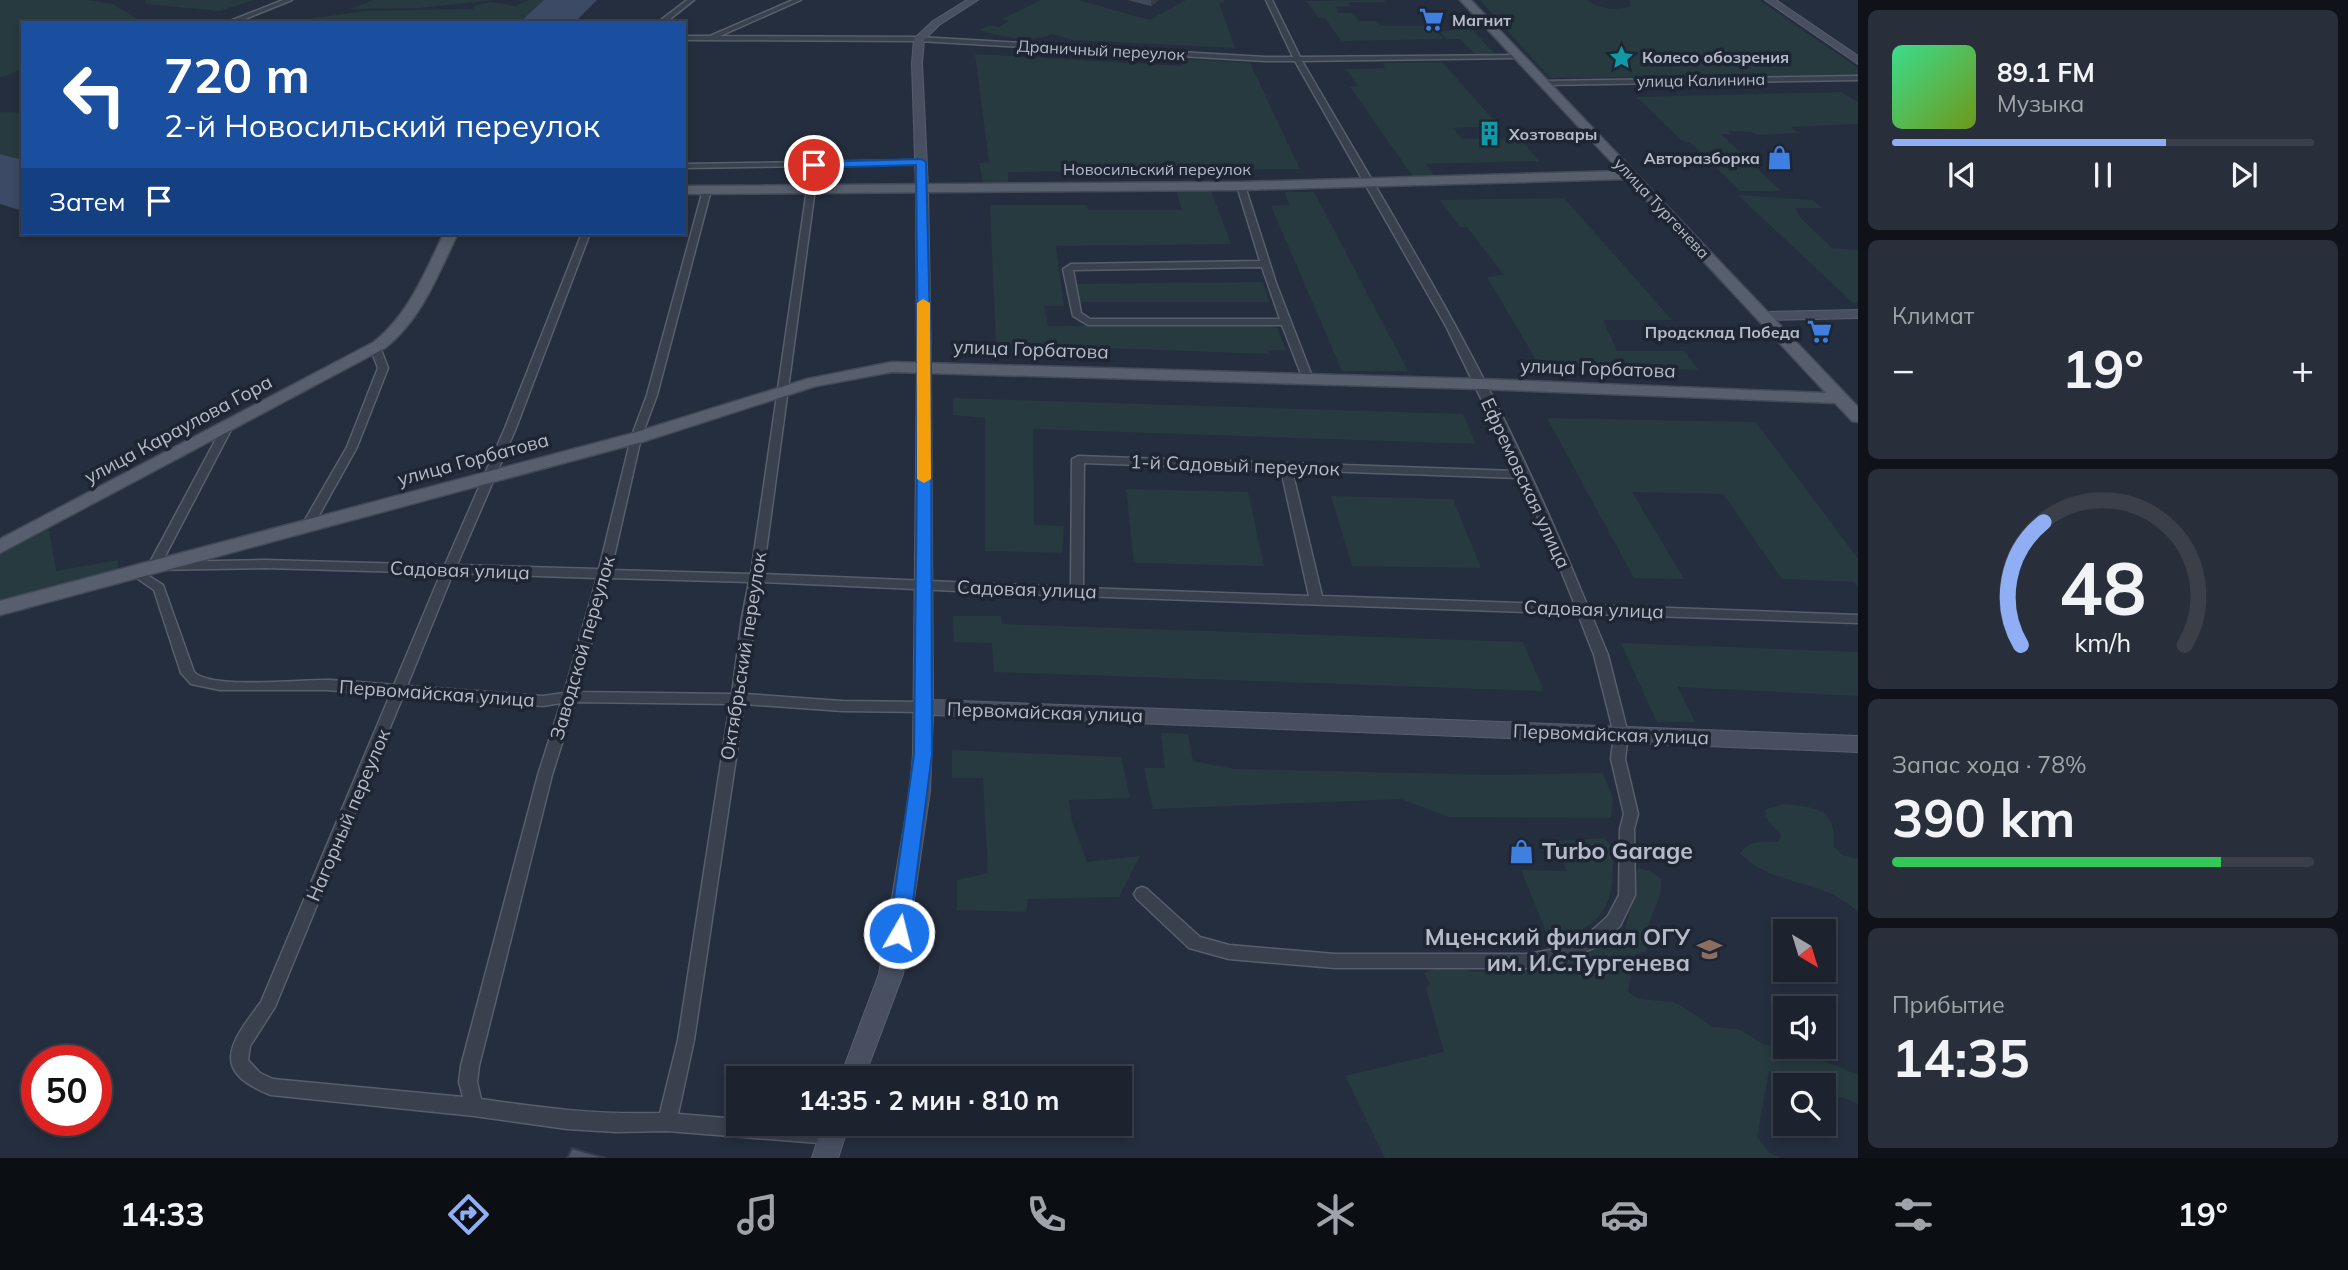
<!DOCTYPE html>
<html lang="ru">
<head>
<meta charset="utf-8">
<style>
	:root { --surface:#1c222e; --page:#292f3a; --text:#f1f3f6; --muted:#a0a4aa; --line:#3a3f4a; --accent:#8faef4 }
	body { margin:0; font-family:Mulish,sans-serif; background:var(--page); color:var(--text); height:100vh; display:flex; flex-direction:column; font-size:26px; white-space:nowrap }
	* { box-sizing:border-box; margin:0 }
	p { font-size:23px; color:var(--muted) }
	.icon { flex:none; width:38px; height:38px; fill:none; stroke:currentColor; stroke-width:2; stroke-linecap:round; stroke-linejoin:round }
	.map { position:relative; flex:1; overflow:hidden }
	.drawer { display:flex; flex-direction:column; gap:10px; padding:10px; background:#0f1319; width:490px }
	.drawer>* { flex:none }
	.hud { position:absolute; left:21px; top:21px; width:665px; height:214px; border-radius:0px; box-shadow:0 4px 10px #0003,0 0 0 2px var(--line); background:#1a4fa0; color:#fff; overflow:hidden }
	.needle { width:46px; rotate:142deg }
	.controls { position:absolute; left:1773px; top:919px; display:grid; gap:14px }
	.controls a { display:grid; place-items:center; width:63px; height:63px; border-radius:0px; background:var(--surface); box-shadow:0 4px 10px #0003,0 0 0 2px var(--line); font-size:35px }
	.speed { position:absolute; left:21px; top:1045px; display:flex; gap:14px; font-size:35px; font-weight:700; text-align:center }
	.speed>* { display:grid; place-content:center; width:91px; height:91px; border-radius:50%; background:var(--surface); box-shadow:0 4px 10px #0003,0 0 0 2px var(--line); line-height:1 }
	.speed .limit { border:10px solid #d22; background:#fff; color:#111 }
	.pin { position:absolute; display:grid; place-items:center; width:60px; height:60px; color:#fff; margin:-30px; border:4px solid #fff; border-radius:50%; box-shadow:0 2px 7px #0007 }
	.me { position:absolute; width:77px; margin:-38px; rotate:8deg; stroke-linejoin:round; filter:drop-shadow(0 0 5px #0008) }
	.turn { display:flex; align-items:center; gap:24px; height:147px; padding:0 28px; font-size:32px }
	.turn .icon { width:91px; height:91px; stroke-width:2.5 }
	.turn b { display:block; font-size:49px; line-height:60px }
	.then { display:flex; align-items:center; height:66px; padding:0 28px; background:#0003; gap:14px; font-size:26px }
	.big { font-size:52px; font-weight:700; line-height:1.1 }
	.drawer .tile { flex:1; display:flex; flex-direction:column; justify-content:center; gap:10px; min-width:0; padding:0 24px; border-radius:10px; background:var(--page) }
	.drawer .dial { align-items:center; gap:0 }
	.dial svg { height:182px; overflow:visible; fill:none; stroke:var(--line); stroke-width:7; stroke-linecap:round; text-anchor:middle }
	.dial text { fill:var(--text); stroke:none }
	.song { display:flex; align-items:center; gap:21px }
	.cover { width:84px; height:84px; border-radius:10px; background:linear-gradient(135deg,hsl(150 70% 55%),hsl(80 70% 35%)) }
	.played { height:7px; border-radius:4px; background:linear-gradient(90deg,var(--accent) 65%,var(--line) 65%) }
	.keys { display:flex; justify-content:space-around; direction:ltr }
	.heat { display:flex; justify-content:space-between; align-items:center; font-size:38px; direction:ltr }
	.charge { height:10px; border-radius:5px; background:linear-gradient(90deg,#34c759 78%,var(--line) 0) }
	.trip { position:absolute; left:726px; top:1066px; width:406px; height:70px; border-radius:0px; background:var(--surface); box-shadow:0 4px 10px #0003,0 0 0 2px var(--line); font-weight:700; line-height:70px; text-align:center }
	.tabs { display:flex; height:112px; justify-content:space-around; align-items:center; background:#0b0e12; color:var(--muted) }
	.tabs .icon { width:49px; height:49px }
	.tabs .on { color:var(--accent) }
	.tabs b { font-size:32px; color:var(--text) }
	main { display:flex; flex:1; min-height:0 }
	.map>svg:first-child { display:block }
</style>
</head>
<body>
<main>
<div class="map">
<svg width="1858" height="1158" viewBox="0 0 1858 1158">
	<rect width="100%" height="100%" fill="#252e3e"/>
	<g fill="#273a3f">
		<polygon points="0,0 87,0 112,4 141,21 23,23 23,69 0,78"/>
		<polygon points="146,0 255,0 219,11 146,4"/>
		<polygon points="373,0 495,0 419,8 351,9"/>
		<polygon points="528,0 544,0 519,23 277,23 365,11 473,9 475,6 491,2 516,6"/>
		<path d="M1041 0H1078L1150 20 1186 0H1224L1225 2 1219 3 1235 48 1073 40 1052 34C1031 44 1001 37 980 30L990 25 999 27 1009 21 1002 19Z"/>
		<polygon points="1383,0 1387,2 1348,2 1350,6 1335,7 1339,13 1353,13 1359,21 1377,21 1380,26 1425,26 1428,30 1435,30 1443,39 1341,41 1325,18 1319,18 1306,1"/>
		<path d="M1480 0H1587C1599 9 1617 11 1631 6L1630 0H1759L1858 68V75L1550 78Z"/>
		<polygon points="1469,26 1494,53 1475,54 1460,39 1446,39 1440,32 1460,29 1458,27"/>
		<polygon points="975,54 1182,66 1184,59 1250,63 1300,169 1008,172 1008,183 983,182 979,163 989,162"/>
		<polygon points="1442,62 1499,126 1453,128 1462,139 1520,138 1539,161 1426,164 1435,177 1414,178 1350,87 1358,86 1346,69 1385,68 1383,63"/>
		<polygon points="1841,92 1858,102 1858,124 1791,127 1797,133 1757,135 1752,132 1729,131 1730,134 1721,134 1781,191 1740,191 1691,143 1681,140 1637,97"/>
		<polygon points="0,112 23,113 23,160 0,154"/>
		<polygon points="1176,191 1211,191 1231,244 1056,246 1064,306 1044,306 1048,326 1257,324 1277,328 1286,350 1268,350 1269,354 996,344 990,205 1087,205 1089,210 1182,210"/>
		<polygon points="1285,192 1314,192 1408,371 1342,371 1271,206 1289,205"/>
		<polygon points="1738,195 1813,200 1822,208 1795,208 1799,216 1832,248 1858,250 1858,302 1853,303"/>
		<polygon points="1564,198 1672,320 1603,320 1617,351 1684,351 1699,370 1539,365 1487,277 1504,275 1467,227 1460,227 1440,200"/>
		<polygon points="1263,282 1269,302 1077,302 1075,284"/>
		<polygon points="953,398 1463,414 1476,444 1033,429 1034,525 1064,526 1062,553 985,551 985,418 953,415"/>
		<polygon points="1547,418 1756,422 1858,559 1858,587 1854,582 1782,579 1723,494 1632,492 1684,579 1634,578"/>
		<polygon points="1126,489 1248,492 1264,566 1134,563"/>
		<polygon points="1331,496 1453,499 1481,568 1352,566"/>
		<polygon points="49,529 56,571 118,560 118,570 0,603 0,554"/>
		<polygon points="953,616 1001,616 1002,624 1523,642 1544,691 994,672 992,643 954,642"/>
		<polygon points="1621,643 1858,652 1858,696 1678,687 1695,722 1657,722"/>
		<polygon points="1161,733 1188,734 1193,761 1235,769 1498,775 1603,773 1613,799 1611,818 1449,817 1401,799 1153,809 1144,768 1165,768"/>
		<polygon points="952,750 1121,757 1130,798 1069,800 1072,821 1087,862 1140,856 1119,897 1028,899 1026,912 957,910 957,880 988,873 983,778 952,778"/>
		<path d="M1784 804C1814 807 1837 808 1834 846L1842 855 1858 859V912C1822 877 1771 887 1740 853 1750 839 1764 842 1779 842L1781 835 1765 817 1766 809Z"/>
		<path d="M1604 838 1613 848C1614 908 1608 921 1551 944L1521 870 1567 871 1553 841Z"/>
		<path d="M1638 868 1650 871 1661 879C1663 896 1654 908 1649 923 1646 934 1652 941 1646 951L1634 955 1628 992 1640 999 1673 1002 1687 1009 1712 1027 1738 1029 1765 1045 1794 1049 1858 1075V1104L1841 1097 1824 1099V1085H1795L1774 1070 1769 1071 1757 1137 1770 1153 1781 1158H1385L1345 1076 1444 1052 1426 988 1430 984 1424 973C1443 964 1462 971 1482 972 1499 972 1519 970 1536 967 1569 962 1593 947 1623 937L1632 903 1634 876Z"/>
	</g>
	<g fill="#3c4a66">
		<polygon points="544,0 597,0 574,23 519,23"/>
		<polygon points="0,154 23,160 23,211 0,204"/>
	</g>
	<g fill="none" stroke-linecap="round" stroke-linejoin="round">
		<defs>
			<g id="street">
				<polygon points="283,0 292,0 235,23 225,23"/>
				<polygon points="687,0 694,0 665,23 657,23"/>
				<path d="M793 0H801L720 36 919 37 1265 57H1293L1266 0H1272L1300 57 1519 55V57L1517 58 1302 61C1353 149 1407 237 1456 327 1505 417 1549 511 1587 605L1858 615V623L1591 614 1608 655 1628 734 1625 759 1638 814 1634 829 1635 895 1620 926 1598 946 1562 962 1528 968H1335L1229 959 1189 948 1137 899 1134 894 1137 889 1142 887 1147 889 1200 937 1229 945 1335 954H1528L1560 948 1586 936 1608 916 1619 895 1620 829 1624 814 1611 759 1614 734 1594 655 1578 614 1024 594 761 582 755 617 745 694 842 701 924 702 929 703 931 707 929 711 924 712 842 711 744 704 694 1040 678 1114 738 1119V1124C765 1124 814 1119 838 1129L841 1135 838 1141 832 1144 667 1131 616 1132 567 1129 474 1116 271 1095C209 1071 230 1043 261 1002L390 695 327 690H220L191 684 181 673 154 590 128 572 130 569H138L163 585 194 672C211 690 302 679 329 680 350 681 372 683 394 685L441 573 265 568 154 570 148 566 223 426 228 423 233 426 162 562 265 560 445 565 505 428 582 233H590L516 428 457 565 599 569 631 438 647 395 703 190 707 188 711 190 657 395 641 438 611 570 751 574 807 189 811 187 815 189 763 574 1071 587 1072 459 1078 456 1516 471 1446 326 1295 61H1265L919 41 684 40V36H710ZM1084 463 1281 470 1309 596 1083 588ZM1292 470 1520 478 1552 548 1575 605 1322 596ZM453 573 597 578 564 693 543 696 407 686ZM609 578 749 582 742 617 732 694 578 692ZM403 696 543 706 561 703 538 775 461 1066 459 1082 463 1097 273 1079 260 1073 248 1060 250 1046 275 1007ZM575 702 730 704 678 1040 660 1113C598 1115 542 1108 481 1099L477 1082 479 1066 552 775Z"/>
				<polygon points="1858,76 1858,80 1544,85 1540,83 1544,81"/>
				<polygon points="924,160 924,164 921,164 684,168 684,164"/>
				<path d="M1238 184 1245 186 1276 283 1313 379 1312 381H1304L1303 379 1282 325H1088L1073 316 1063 269 1071 264 1260 261 1237 186ZM1262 267 1280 319H1090L1081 313 1073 270Z"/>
				<polygon points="375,344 380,347 388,368 357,447 312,528 304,528 302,525 347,447 378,368 370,347"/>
			</g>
			<g id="secondary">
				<polygon points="967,0 978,0 939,25 924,40 922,63 928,188 931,366 933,700 1858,736 1858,752 933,715 930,791 903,974 864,1078 840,1078 879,974 910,791 913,754 917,366 916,188 912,63 914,39 933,21"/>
				<polygon points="1765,0 1776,0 1858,56 1858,64"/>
				<polygon points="1858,310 1858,318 1763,320 1756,316 1763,312"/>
				<polygon points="823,1124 849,1124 838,1158 812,1158"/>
			</g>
			<g id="primary">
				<polygon points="1460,0 1471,0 1858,407 1858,422 1852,421 1835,403 1481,389 892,372 816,386 642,442 0,615 0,601 630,434 807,379 892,362 1481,379 1826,393 1627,179 1241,190 684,194 684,186 1241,182 1620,171"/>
				<path d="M444 233H458C438 274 422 319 385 348L0 553V539L374 342C409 314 425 272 444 233Z"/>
			</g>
		</defs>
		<use href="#street" stroke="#575e6c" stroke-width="3"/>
		<use href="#secondary" stroke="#575e6c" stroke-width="2"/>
		<use href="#primary" stroke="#424957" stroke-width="3"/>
		<use href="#street" fill="#39404e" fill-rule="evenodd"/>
		<use href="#secondary" fill="#474f61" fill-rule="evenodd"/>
		<use href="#primary" fill="#575f6e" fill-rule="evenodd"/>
	</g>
	<polygon fill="#404959" points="1127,0 1159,0 1151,6"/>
	<polygon fill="#343c48" points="1151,0 1159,0 1151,6"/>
	<polygon fill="#4b5567" stroke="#343c48" stroke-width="2" points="572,1148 606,1158 567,1158"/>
	<polygon fill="#1a73e8" stroke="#114b97" stroke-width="2" points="921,159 926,162 931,366 932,754 909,933 906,940 899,942 892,940 889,933 914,754 918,366 916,165 814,168 809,165 814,162"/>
	<polygon fill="#f59e0b" points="923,299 930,303 931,479 924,483 917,479 917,303"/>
	<defs>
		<symbol id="supermarket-bare" viewBox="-9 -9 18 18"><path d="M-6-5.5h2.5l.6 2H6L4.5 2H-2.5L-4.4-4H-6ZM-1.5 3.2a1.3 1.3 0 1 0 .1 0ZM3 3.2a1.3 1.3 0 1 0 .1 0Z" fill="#3f7fe0" stroke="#1e2533" stroke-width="2.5" paint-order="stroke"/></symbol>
		<symbol id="sight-bare" viewBox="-9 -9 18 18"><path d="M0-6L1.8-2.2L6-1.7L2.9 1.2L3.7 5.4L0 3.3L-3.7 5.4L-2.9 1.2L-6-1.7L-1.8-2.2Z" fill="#0f9aa8" stroke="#1e2533" stroke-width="2.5" paint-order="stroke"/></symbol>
		<symbol id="building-bare" viewBox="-9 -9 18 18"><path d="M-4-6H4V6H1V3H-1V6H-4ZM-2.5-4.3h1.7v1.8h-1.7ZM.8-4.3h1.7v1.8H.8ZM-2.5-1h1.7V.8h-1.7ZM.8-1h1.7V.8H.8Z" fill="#0f9aa8" stroke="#1e2533" stroke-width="2.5" paint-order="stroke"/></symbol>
		<symbol id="shop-bare" viewBox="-9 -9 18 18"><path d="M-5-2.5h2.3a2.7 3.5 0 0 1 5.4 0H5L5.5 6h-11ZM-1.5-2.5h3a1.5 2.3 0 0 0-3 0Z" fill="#3f7fe0" stroke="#1e2533" stroke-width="2.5" paint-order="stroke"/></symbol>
		<symbol id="university-bare" viewBox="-9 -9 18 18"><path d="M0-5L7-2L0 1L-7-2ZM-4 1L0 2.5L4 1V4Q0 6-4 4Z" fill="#8d6e63" stroke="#1e2533" stroke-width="2.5" paint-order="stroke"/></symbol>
	</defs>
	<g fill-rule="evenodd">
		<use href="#supermarket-bare" x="1414" y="2" width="35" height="35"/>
		<use href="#sight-bare" x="1604" y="40" width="35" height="35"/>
		<use href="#building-bare" x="1472" y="116" width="35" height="35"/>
		<use href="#shop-bare" x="1762" y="140" width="35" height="35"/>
		<use href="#supermarket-bare" x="1802" y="314" width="35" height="35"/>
		<use href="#shop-bare" x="1504" y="834" width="35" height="35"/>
		<use href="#university-bare" x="1692" y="932" width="35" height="35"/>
	</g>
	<g text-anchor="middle" stroke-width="7" stroke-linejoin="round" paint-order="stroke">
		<g font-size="16" font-weight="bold" fill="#b5bbc9" stroke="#1e2533" text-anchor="start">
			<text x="1452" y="26">Магнит</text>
			<text x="1642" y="63">Колесо обозрения</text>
			<text x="1509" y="140">Хозтовары</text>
			<text x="1760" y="164" text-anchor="end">Авторазборка</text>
			<text x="1800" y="338" text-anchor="end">Продсклад Победа</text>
		</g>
		<g font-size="16" fill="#b5bbc9" stroke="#1e2533">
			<text transform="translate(1101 50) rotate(3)" y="6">Драничный переулок</text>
			<text transform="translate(1701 80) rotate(-1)" y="6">улица Калинина</text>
			<text x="1157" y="175">Новосильский переулок</text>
			<text transform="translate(1662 208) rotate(47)" y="6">улица Тургенева</text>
		</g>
		<g font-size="19" fill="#b5bbc9" stroke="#1e2533">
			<text transform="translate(1031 349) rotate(2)" y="7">улица Горбатова</text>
			<text transform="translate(1598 368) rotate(2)" y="7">улица Горбатова</text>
			<text transform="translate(178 429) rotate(-28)" y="7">улица Караулова Гора</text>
			<text transform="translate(473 459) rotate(-15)" y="7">улица Горбатова</text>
			<text transform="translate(1235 465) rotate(2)" y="7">1-й Садовый переулок</text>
			<text transform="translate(1526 483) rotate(65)" y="7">Ефремовская улица</text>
			<text transform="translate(460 570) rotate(2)" y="7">Садовая улица</text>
			<text transform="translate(1027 589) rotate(2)" y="7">Садовая улица</text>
			<text transform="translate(1594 609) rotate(2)" y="7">Садовая улица</text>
			<text transform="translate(582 648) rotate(-74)" y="7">Заводской переулок</text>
			<text transform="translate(743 656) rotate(-81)" y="7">Октябрьский переулок</text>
			<text transform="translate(437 693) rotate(4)" y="7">Первомайская улица</text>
			<text transform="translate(1045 712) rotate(2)" y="7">Первомайская улица</text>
			<text transform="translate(1611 734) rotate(2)" y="7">Первомайская улица</text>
			<text transform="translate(348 815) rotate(-67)" y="7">Нагорный переулок</text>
		</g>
		<g font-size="23" font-weight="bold" fill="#b5bbc9" stroke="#1e2533" text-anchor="start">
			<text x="1542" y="859">Turbo Garage</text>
			<text x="1690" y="945" text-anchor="end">Мценский филиал ОГУ<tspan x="1690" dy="26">им. И.С.Тургенева</tspan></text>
		</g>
	</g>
</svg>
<div class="controls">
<a><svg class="needle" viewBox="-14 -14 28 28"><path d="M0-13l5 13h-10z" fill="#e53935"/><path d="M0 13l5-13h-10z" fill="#a0a4aa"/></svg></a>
<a><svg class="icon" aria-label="sound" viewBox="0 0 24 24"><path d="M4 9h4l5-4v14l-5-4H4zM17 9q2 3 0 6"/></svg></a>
<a><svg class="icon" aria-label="search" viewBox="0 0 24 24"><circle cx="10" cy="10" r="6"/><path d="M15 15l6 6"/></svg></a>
</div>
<div class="speed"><div class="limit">50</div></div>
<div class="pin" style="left:814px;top:165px;background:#d93025"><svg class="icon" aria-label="arrive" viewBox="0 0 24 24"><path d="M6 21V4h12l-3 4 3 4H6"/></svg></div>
<svg class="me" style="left:899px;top:933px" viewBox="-20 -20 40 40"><circle r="17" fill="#1a73e8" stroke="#fff" stroke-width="3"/><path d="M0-11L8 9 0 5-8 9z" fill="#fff"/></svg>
<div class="trip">14:35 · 2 мин · 810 m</div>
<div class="hud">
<div class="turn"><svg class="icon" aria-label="left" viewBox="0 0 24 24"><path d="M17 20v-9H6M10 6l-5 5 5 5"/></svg><div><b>720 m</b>2-й Новосильский переулок</div></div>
<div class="then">Затем<svg class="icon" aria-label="arrive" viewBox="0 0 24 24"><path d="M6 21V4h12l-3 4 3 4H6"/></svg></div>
</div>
</div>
<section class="drawer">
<div class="tile">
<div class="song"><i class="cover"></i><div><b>89.1 FM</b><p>Музыка</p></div></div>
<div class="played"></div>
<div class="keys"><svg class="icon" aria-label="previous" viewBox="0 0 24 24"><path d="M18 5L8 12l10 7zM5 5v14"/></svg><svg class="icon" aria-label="pause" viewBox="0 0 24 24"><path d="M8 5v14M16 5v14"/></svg><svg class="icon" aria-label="next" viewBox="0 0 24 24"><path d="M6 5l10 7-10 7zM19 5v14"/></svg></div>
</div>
<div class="tile"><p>Климат</p>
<div class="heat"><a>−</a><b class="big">19°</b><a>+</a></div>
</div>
<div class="tile dial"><svg viewBox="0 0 100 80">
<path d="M14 69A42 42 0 1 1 86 69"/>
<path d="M14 69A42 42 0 0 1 24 15" stroke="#8faef4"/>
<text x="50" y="56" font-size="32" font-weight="700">48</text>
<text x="50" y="72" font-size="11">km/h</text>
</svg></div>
<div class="tile"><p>Запас хода · 78%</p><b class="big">390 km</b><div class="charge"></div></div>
<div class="tile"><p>Прибытие</p><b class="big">14:35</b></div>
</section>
</main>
<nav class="tabs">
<b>14:33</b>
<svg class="icon on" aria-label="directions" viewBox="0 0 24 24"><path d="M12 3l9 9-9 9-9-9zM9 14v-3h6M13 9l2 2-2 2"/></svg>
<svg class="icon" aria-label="music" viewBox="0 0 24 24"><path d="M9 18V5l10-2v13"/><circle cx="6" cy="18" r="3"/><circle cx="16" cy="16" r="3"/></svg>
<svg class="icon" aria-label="phone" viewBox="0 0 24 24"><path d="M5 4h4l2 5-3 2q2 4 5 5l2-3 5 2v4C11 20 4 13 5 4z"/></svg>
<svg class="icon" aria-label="climate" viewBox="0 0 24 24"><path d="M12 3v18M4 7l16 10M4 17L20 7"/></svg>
<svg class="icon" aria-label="car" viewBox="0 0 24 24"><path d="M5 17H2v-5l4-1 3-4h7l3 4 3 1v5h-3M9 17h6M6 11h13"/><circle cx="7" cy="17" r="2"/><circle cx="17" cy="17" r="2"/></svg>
<svg class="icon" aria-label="filters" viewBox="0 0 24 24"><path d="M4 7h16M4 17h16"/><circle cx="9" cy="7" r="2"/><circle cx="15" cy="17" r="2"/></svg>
<b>19°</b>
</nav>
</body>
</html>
